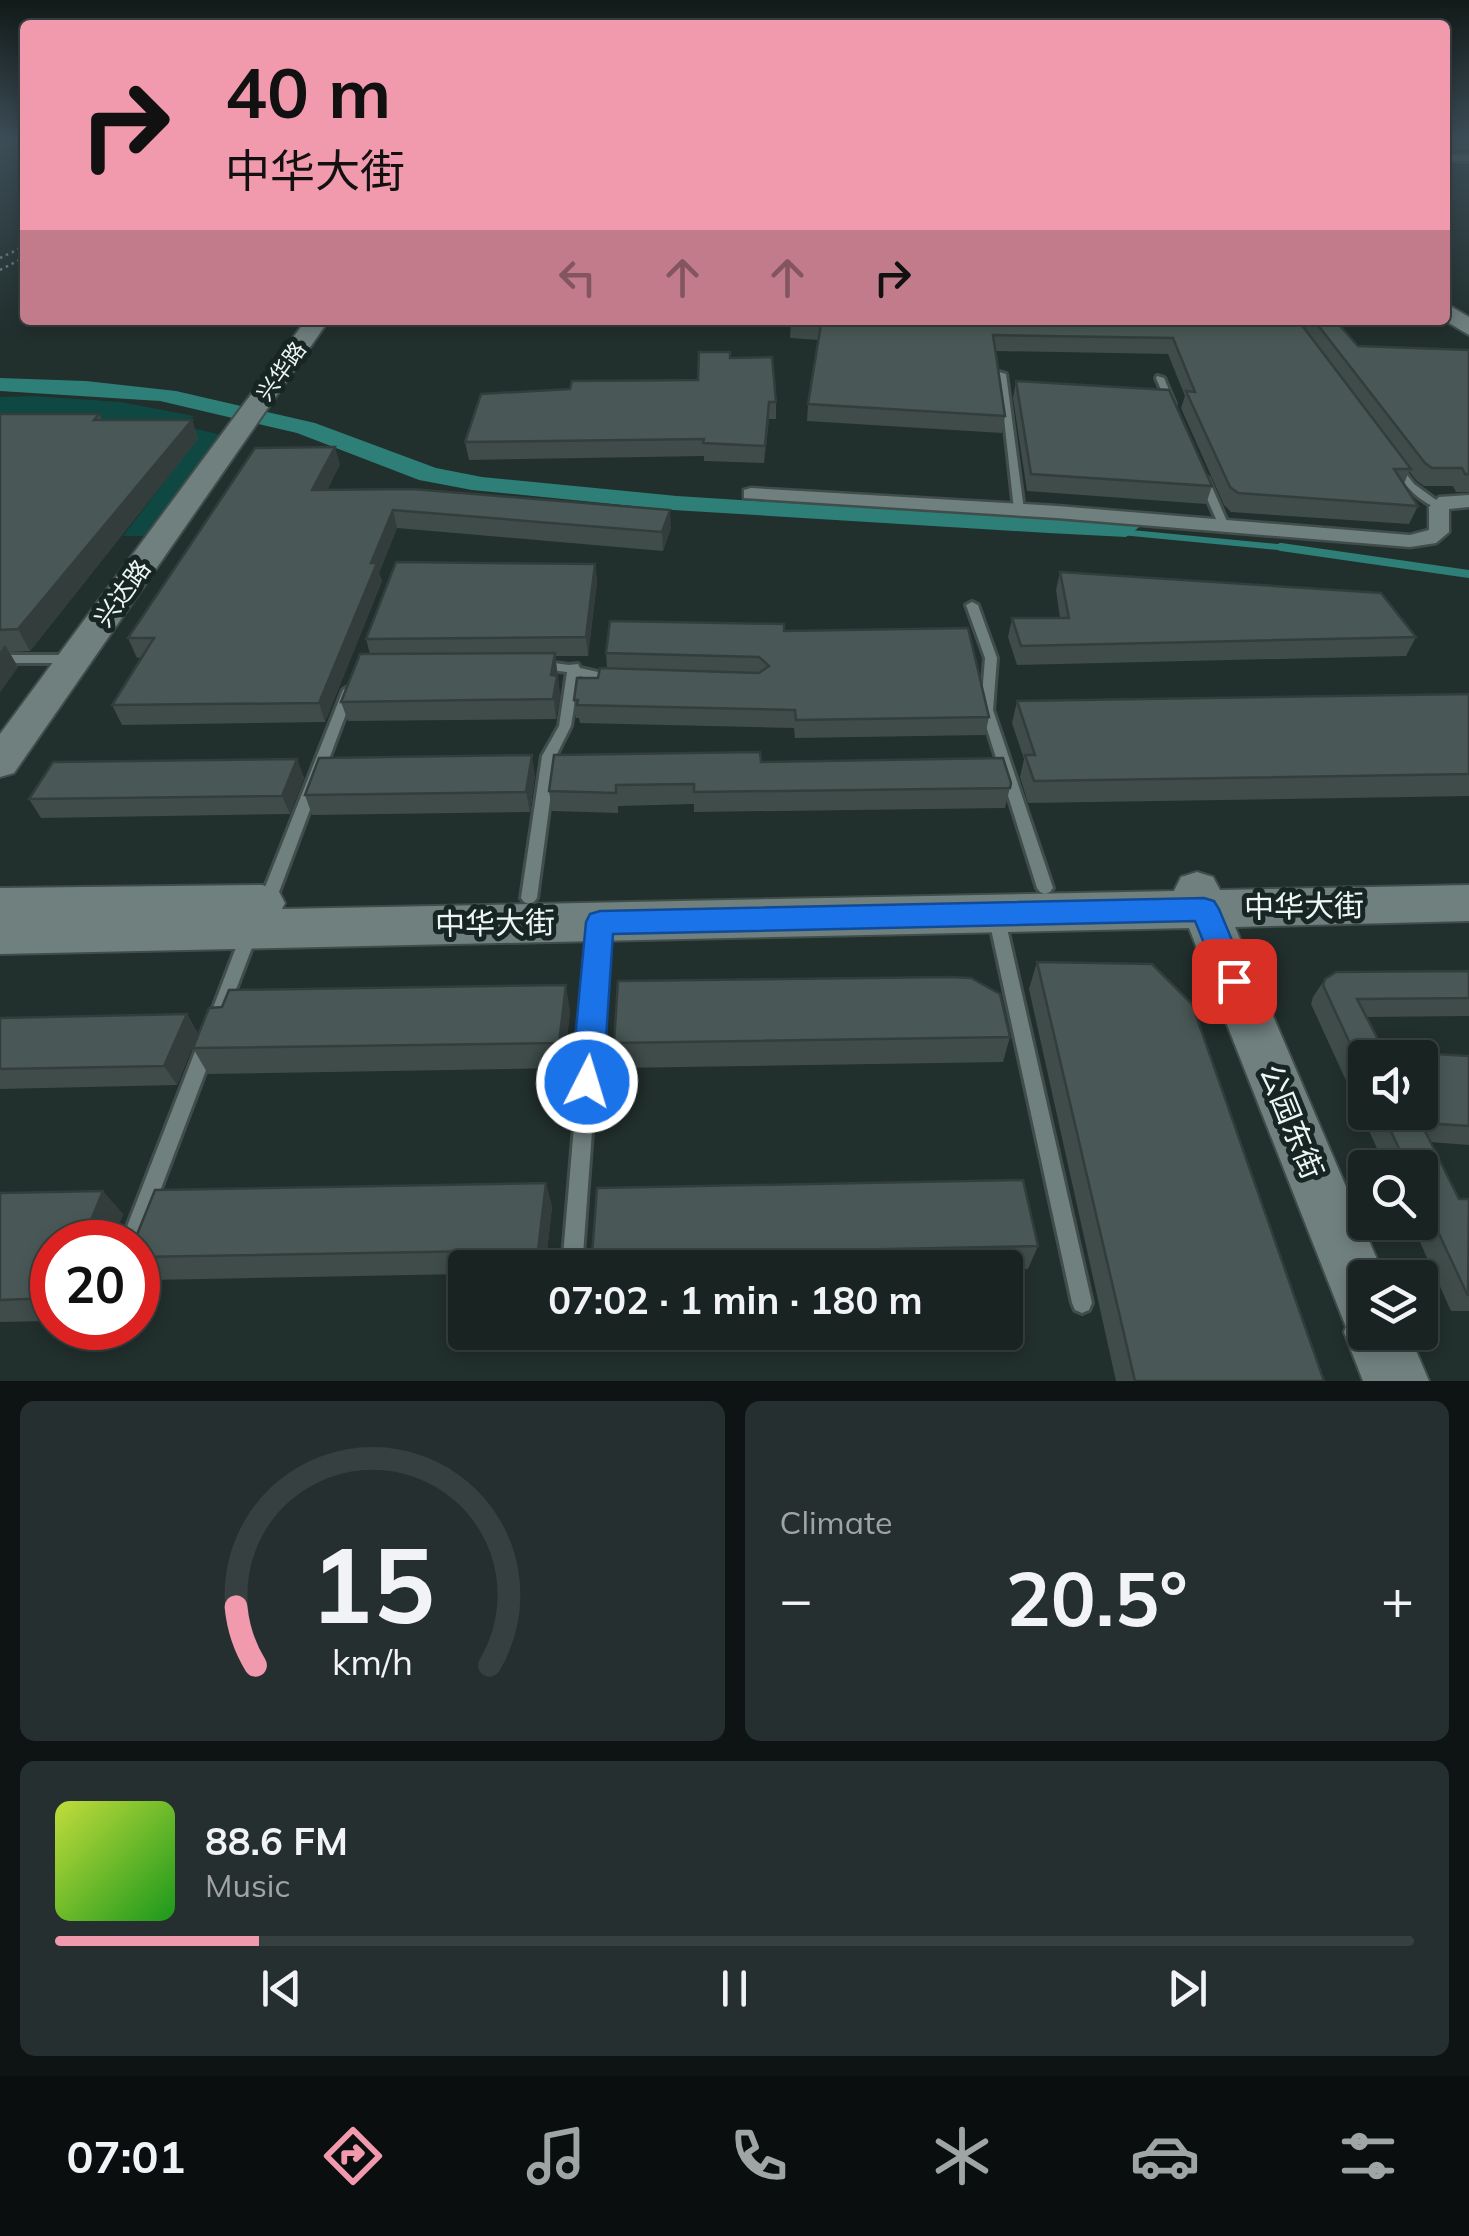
<!DOCTYPE html>
<html lang="en">
<head>
<meta charset="utf-8">
<style>
	:root { --surface:#192322; --page:#262f2f; --text:#f1f3f6; --muted:#9fa4a5; --line:#374040; --accent:#f29aad }
	body { margin:0; font-family:Mulish,"Noto Sans SC",sans-serif; background:var(--page); color:var(--text); height:100vh; display:flex; flex-direction:column; font-size:38px; white-space:nowrap }
	* { box-sizing:border-box; margin:0 }
	p { font-size:32px; color:var(--muted) }
	.icon { flex:none; width:55px; height:55px; fill:none; stroke:currentColor; stroke-width:2; stroke-linecap:round; stroke-linejoin:round }
	.map { position:relative; height:1381px; overflow:hidden }
	.sheet { display:flex; flex-direction:column; gap:20px; padding:20px; background:#0e1313; flex:1 }
	.sheet>* { flex:none }
	.banner { position:absolute; left:20px; top:20px; width:1430px; height:305px; border-radius:10px; box-shadow:0 5px 15px #0003,0 0 0 2px var(--line); background:#f29aad; color:#111; overflow:hidden }
	.buttons { position:absolute; left:1348px; top:1040px; display:grid; gap:20px }
	.buttons a { display:grid; place-items:center; width:90px; height:90px; border-radius:10px; background:var(--surface); box-shadow:0 5px 15px #0003,0 0 0 2px var(--line); font-size:50px }
	.speed { position:absolute; left:30px; top:1220px; display:flex; gap:20px; font-size:50px; font-weight:700; text-align:center }
	.speed>* { display:grid; place-content:center; width:130px; height:130px; border-radius:50%; background:var(--surface); box-shadow:0 5px 15px #0003,0 0 0 2px var(--line); line-height:1 }
	.speed .limit { border:15px solid #d22; background:#fff; color:#111 }
	.pin { position:absolute; display:grid; place-items:center; width:85px; height:85px; color:#fff; margin:-42px; border-radius:20px; box-shadow:0 5px 15px #0006 }
	.me { position:absolute; width:110px; margin:-55px; rotate:5deg; stroke-linejoin:round; filter:drop-shadow(0 0 8px #0008) }
	.turn { display:flex; align-items:center; gap:35px; height:210px; padding:0 40px; font-size:45px }
	.turn .icon { width:130px; height:130px; stroke-width:2.5 }
	.turn b { display:block; font-size:70px; line-height:85px }
	.lanes { display:flex; align-items:center; height:95px; padding:0 40px; background:#0003; justify-content:center; gap:50px; direction:ltr }
	.lanes .off { opacity:.35 }
	.big { font-size:75px; font-weight:700; line-height:1.1 }
	.sheet .tile { flex:1; display:flex; flex-direction:column; justify-content:center; gap:15px; min-width:0; padding:0 35px; border-radius:15px; background:var(--page) }
	.sheet .dial { align-items:center; gap:0 }
	.dial svg { height:260px; overflow:visible; fill:none; stroke:var(--line); stroke-width:7; stroke-linecap:round; text-anchor:middle }
	.dial text { fill:var(--text); stroke:none }
	.song { display:flex; align-items:center; gap:30px }
	.cover { width:120px; height:120px; border-radius:15px; background:linear-gradient(135deg,hsl(70 70% 55%),hsl(120 70% 35%)) }
	.played { height:10px; border-radius:5px; background:linear-gradient(90deg,var(--accent) 15%,var(--line) 15%) }
	.keys { display:flex; justify-content:space-around; direction:ltr }
	.heat { display:flex; justify-content:space-between; align-items:center; font-size:55px; direction:ltr }
	.sheet .tiles { flex:1; display:grid; gap:20px; grid-template-columns:1fr 1fr }
	.tile:last-child { grid-column:span 2 }
	.trip { position:absolute; left:448px; top:1250px; width:575px; height:100px; border-radius:10px; background:var(--surface); box-shadow:0 5px 15px #0003,0 0 0 2px var(--line); font-weight:700; line-height:100px; text-align:center }
	.tabs { display:flex; height:160px; justify-content:space-around; align-items:center; background:#0a0e0e; color:var(--muted) }
	.tabs .icon { width:70px; height:70px }
	.tabs .active { color:var(--accent) }
	.tabs b { font-size:45px; color:var(--text) }
	.map>svg:first-child { display:block }
</style>
</head>
<body>
<div class="map">
<svg width="1469" height="1381" viewBox="0 0 1469 1381">
	<rect width="100%" height="100%" fill="#212f2d"/>
	<polygon fill="#0f4742" points="34,396 121,402 194,416 184,426 226,436 152,536 123,536 197,439 0,433 0,397"/>
	<polygon fill="#2d7f77" points="0,378 86,381 176,391 315,423 436,468 482,477 677,496 1142,525 1126,537 1048,533 673,510 472,490 419,480 297,433 160,401 0,391"/>
	<g fill="none" stroke-linecap="round" stroke-linejoin="round">
		<polyline stroke="#2d7f77" stroke-width="6" points="1121,532 1298,549"/>
		<polyline stroke="#2d7f77" stroke-width="8" points="1281,547 1469,574"/>
		<defs>
			<g id="lane">
				<polygon points="999,372 1006,374 1024,510 1019,513 1014,510"/>
				<polygon points="1157,376 1164,378 1175,404 1174,406 1167,404 1156,378"/>
				<path d="M1398 466 1401 467 1414 484 1443 505V509C1422 506 1405 485 1393 469Z"/>
				<polygon points="1203,475 1208,478 1229,526 1228,528 1224,529 1219,526 1198,478"/>
				<polygon points="972,602 978,605 997,658 993,710 1053,888 1050,892 1045,894 1040,892 1037,888 981,710 985,658 966,605"/>
				<polygon points="0,655 70,655 76,659 70,663 0,663"/>
				<polygon points="539,661 569,665 578,664 580,668 616,676 618,679 612,683 579,676 571,726 556,756 537,898 534,902 529,904 524,902 521,898 542,756 559,726 567,672 535,668 533,665"/>
				<polygon points="349,686 355,690 276,900 273,904 268,906 263,904 260,900 343,690"/>
				<polygon points="996,909 1001,911 1004,915 1092,1303 1089,1310 1082,1313 1075,1310 1072,1303 988,915 991,911"/>
				<polygon points="599,920 605,921 607,926 582,1268 562,1268 591,926 593,921"/>
				<polygon points="248,930 254,932 256,937 224,1021 222,1026 216,1028 210,1026 208,1021 240,937 242,932"/>
				<polygon points="205,1041 211,1043 214,1049 138,1249 138,1242 121,1242 196,1049 199,1043"/>
			</g>
			<g id="street">
				<rect x="1445" y="155" width="24" height="6"/>
				<polygon points="751,488 1057,506 1410,535 1429,530 1429,507 1439,497 1469,495 1469,507 1449,509 1449,532 1436,543 1410,547 1057,518 744,498 744,490"/>
			</g>
			<g id="secondary">
				<polygon points="1445,303 1469,317 1469,335 1444,320"/>
				<polygon points="306,320 329,320 14,773 0,777 0,734"/>
				<polygon points="1197,872 1213,877 1220,890 1469,885 1469,921 1235,927 1385,1278 1365,1278 1365,1332 1408,1332 1429,1381 1363,1381 1344,1332 1346,1327 1189,928 0,954 0,888 262,885 278,890 285,903 282,909 1174,891 1181,877"/>
			</g>
		</defs>
		<use href="#lane" stroke="#404d4b" stroke-width="6"/>
		<use href="#street" stroke="#404d4b" stroke-width="5"/>
		<use href="#secondary" stroke="#404d4b" stroke-width="4"/>
		<g stroke="#7d8987" stroke-width="2.5" stroke-dasharray="2.5 4" stroke-linecap="butt">
			<polyline points="0,258 25,246"/>
			<polyline points="0,270 25,257"/>
		</g>
		<use href="#lane" fill="#70807e" fill-rule="evenodd"/>
		<use href="#street" fill="#70807e" fill-rule="evenodd"/>
		<use href="#secondary" fill="#70807e" fill-rule="evenodd"/>
	</g>
	<g fill="#3f4c4a" fill-rule="evenodd">
		<rect x="1445" y="141" width="24" height="9"/>
		<polygon points="791,320 1335,320 1358,346 1469,350 1469,492 1456,492 1453,486 1424,486 1417,481 1409,471 1404,484 1418,506 1409,524 1231,512 1224,505 1181,408 1185,396 1168,354 996,351 1005,416 1002,433 807,421 808,404 819,340 790,338"/>
		<polygon points="730,358 776,402 776,419 769,419 764,463 704,461 704,456 469,460 465,442 698,380"/>
		<polygon points="1016,381 1212,486 1206,504 1027,491 1013,398"/>
		<polygon points="0,414 99,414 102,420 192,420 198,439 30,651 9,652 18,667 0,692"/>
		<polygon points="340,464 327,490 671,528 663,551 397,528 379,573 382,581 325,722 122,725 112,705 142,657 137,658 128,638"/>
		<polygon points="595,564 597,582 588,656 555,656 560,695 556,719 348,721 341,702 370,654 366,639"/>
		<polygon points="1060,572 1416,637 1406,656 1017,665 1008,637 1012,618 1060,618 1056,590"/>
		<polygon points="784,631 989,717 985,735 795,738 794,728 580,723 579,718 576,718 574,700 607,668 606,653"/>
		<polygon points="1469,694 1469,796 1028,803 1020,777 1024,759 1012,723 1017,701"/>
		<polygon points="297,759 304,778 290,814 41,818 29,799"/>
		<polygon points="761,762 1011,783 1005,808 694,812 694,804 618,806 618,813 552,811 549,791"/>
		<polygon points="535,775 530,812 312,815 305,795"/>
		<polygon points="1037,962 1324,1381 1116,1381 1029,989"/>
		<path d="M1469 971V1016L1367 1017 1384 1051 1469 1056V1145L1430 1142 1459 1199H1469V1311H1451L1411 1222H1420V1168H1386L1311 1004 1313 997 1325 979ZM1365 1058 1420 1112H1365Z"/>
		<polygon points="570,1011 564,1068 208,1074 193,1048"/>
		<polygon points="187,1014 198,1034 177,1085 0,1089 0,1018"/>
		<polygon points="1010,1037 1003,1062 617,1068 614,1043"/>
		<polygon points="546,1183 552,1207 545,1268 465,1268 465,1274 149,1280 138,1267 138,1242"/>
		<polygon points="0,1193 123,1214 112,1242 52,1242 52,1321 0,1322"/>
		<polygon points="1038,1246 1028,1269 1005,1270 1005,1268 595,1268 592,1255"/>
	</g>
	<g fill="#333e3c">
		<polygon points="769,402 769,419 764,463 765,446"/>
		<polygon points="192,420 198,439 30,651 18,629"/>
		<polygon points="335,447 340,464 318,508 312,490"/>
		<polygon points="393,510 397,528 379,573 382,581 325,722 319,703"/>
		<polygon points="670,510 671,528 663,551 662,532"/>
		<polygon points="595,564 597,582 588,656 586,637"/>
		<polygon points="5,645 18,667 0,692 0,652"/>
		<polygon points="555,653 560,695 556,719 551,675"/>
		<polygon points="532,755 535,775 530,812 526,792"/>
		<polygon points="297,759 304,778 290,814 282,796"/>
		<polygon points="566,985 570,1011 564,1068 559,1043"/>
		<polygon points="187,1014 198,1034 177,1085 164,1066"/>
		<polygon points="546,1183 552,1207 545,1268 543,1268 538,1250"/>
		<polygon points="103,1191 123,1214 112,1242 82,1242"/>
	</g>
	<g fill="#495856" stroke="#333e3c" stroke-width="2.5">
		<polygon points="791,320 1298,320 1411,469 1394,469 1418,506 1238,493 1230,487 1186,391 1195,392 1173,338 993,335 1005,416 808,404 821,324 791,323"/>
		<polygon points="1314,320 1335,320 1358,346 1469,350 1469,474 1465,474 1462,468 1432,468 1425,463"/>
		<polygon points="699,352 730,352 730,358 772,357 776,402 769,402 765,446 703,443 704,439 465,442 481,394 570,389 572,381 698,380"/>
		<polygon points="1016,381 1169,390 1212,486 1031,474"/>
		<polygon points="0,414 99,414 94,420 192,420 18,629 0,630"/>
		<polygon points="335,447 312,490 412,489 670,510 662,532 393,510 371,563 377,563 319,703 112,705 154,638 128,638 255,448"/>
		<polygon points="396,562 595,564 586,637 366,639"/>
		<polygon points="1060,572 1381,593 1416,637 1021,646 1012,618 1069,618"/>
		<polygon points="610,621 784,624 784,631 968,628 989,717 796,720 795,710 577,705 578,700 574,700 577,678 598,678 600,668 759,673 769,666 759,657 606,653"/>
		<polygon points="555,653 551,675 557,676 553,699 341,702 360,654"/>
		<polygon points="1469,694 1469,774 1034,781 1025,755 1035,755 1017,701"/>
		<polygon points="760,752 761,762 1003,758 1011,783 1010,788 694,792 694,784 616,785 616,793 549,791 554,755"/>
		<polygon points="532,755 526,792 305,795 319,758"/>
		<polygon points="297,759 282,796 29,799 53,762"/>
		<polygon points="1037,962 1152,964 1192,1004 1324,1381 1135,1381"/>
		<polygon points="1469,971 1469,998 1357,999 1384,1051 1469,1056 1469,1126 1421,1123 1459,1199 1469,1199 1468,1296 1420,1193 1420,1168 1408,1168 1382,1112 1420,1112 1420,1058 1365,1058 1365,1076 1323,985 1325,979 1336,972"/>
		<polygon points="951,977 971,978 1000,994 1010,1037 614,1043 618,981"/>
		<polygon points="566,985 559,1043 193,1048 209,1008 222,1007 229,990"/>
		<polygon points="187,1014 164,1066 0,1069 0,1018"/>
		<polygon points="1023,1180 1038,1246 592,1255 597,1188"/>
		<polygon points="546,1183 538,1250 138,1257 138,1242 134,1242 155,1190"/>
		<polygon points="103,1191 82,1242 52,1242 52,1298 0,1300 0,1193"/>
	</g>
	<linearGradient id="sky" x2="0" y2="1"><stop stop-color="#121a19"/><stop offset="0.42" stop-color="#3d4d57"/><stop offset="1" stop-color="#3d4d57" stop-opacity="0"/></linearGradient>
	<rect width="1469" height="334" fill="url(#sky)"/>
	<polygon fill="#1a73e8" stroke="#114b97" stroke-width="2.5" points="1204,898 1214,901 1219,909 1249,981 1244,990 1234,994 1223,990 1195,921 613,934 603,1082 598,1092 587,1097 576,1092 571,1082 586,922 590,914 600,911"/>
	<g text-anchor="middle" stroke-width="10" stroke-linejoin="round" paint-order="stroke">
		<g font-size="22" fill="#edf6f4" stroke="#172523">
			<text transform="translate(281 371) rotate(-54)" y="8">兴华路</text>
		</g>
		<g font-size="25" fill="#edf6f4" stroke="#172523">
			<text transform="translate(122 593) rotate(-54)" y="9">兴达路</text>
		</g>
		<g font-size="30" fill="#edf6f4" stroke="#172523">
			<text transform="translate(1304 907) rotate(-1)" y="10">中华大街</text>
			<text transform="translate(495 924) rotate(-1)" y="10">中华大街</text>
			<text transform="translate(1291 1122) rotate(68)" y="10">公园东街</text>
		</g>
	</g>
</svg>
<div class="buttons">
<a><svg class="icon" aria-label="sound" viewBox="0 0 24 24"><path d="M4 9h4l5-4v14l-5-4H4zM17 9q2 3 0 6"/></svg></a>
<a><svg class="icon" aria-label="search" viewBox="0 0 24 24"><circle cx="10" cy="10" r="6"/><path d="M15 15l6 6"/></svg></a>
<a><svg class="icon" aria-label="layers" viewBox="0 0 24 24"><path d="M12 4l9 5-9 5-9-5zM3 14l9 5 9-5"/></svg></a>
</div>
<div class="speed"><div class="limit">20</div></div>
<div class="pin" style="left:1234px;top:981px;background:#d93025"><svg class="icon" aria-label="arrive" viewBox="0 0 24 24"><path d="M6 21V4h12l-3 4 3 4H6"/></svg></div>
<svg class="me" style="left:587px;top:1082px" viewBox="-20 -20 40 40"><circle r="17" fill="#1a73e8" stroke="#fff" stroke-width="3"/><path d="M0-11L8 9 0 5-8 9z" fill="#fff"/></svg>
<div class="trip">07:02 · 1 min · 180 m</div>
<div class="banner">
<div class="turn"><svg class="icon" aria-label="right" viewBox="0 0 24 24"><path d="M7 20v-9h11M14 6l5 5-5 5"/></svg><div><b>40 m</b>中华大街</div></div>
<div class="lanes"><svg class="icon off" aria-label="left" viewBox="0 0 24 24"><path d="M17 20v-9H6M10 6l-5 5 5 5"/></svg><svg class="icon off" aria-label="ahead" viewBox="0 0 24 24"><path d="M12 20V5M6 11l6-6 6 6"/></svg><svg class="icon off" aria-label="ahead" viewBox="0 0 24 24"><path d="M12 20V5M6 11l6-6 6 6"/></svg><svg class="icon" aria-label="right" viewBox="0 0 24 24"><path d="M7 20v-9h11M14 6l5 5-5 5"/></svg></div>
</div>
</div>
<section class="sheet">
<div class="tiles">
<div class="tile dial"><svg viewBox="0 0 100 80">
<path d="M14 69A42 42 0 1 1 86 69"/>
<path d="M14 69A42 42 0 0 1 8 51" stroke="#f29aad"/>
<text x="50" y="56" font-size="32" font-weight="700">15</text>
<text x="50" y="72" font-size="11">km/h</text>
</svg></div>
<div class="tile"><p>Climate</p>
<div class="heat"><a>−</a><b class="big">20.5°</b><a>+</a></div>
</div>
<div class="tile">
<div class="song"><i class="cover"></i><div><b>88.6 FM</b><p>Music</p></div></div>
<div class="played"></div>
<div class="keys"><svg class="icon" aria-label="previous" viewBox="0 0 24 24"><path d="M18 5L8 12l10 7zM5 5v14"/></svg><svg class="icon" aria-label="pause" viewBox="0 0 24 24"><path d="M8 5v14M16 5v14"/></svg><svg class="icon" aria-label="next" viewBox="0 0 24 24"><path d="M6 5l10 7-10 7zM19 5v14"/></svg></div>
</div>
</div>
</section>
<nav class="tabs">
<b>07:01</b>
<svg class="icon active" aria-label="directions" viewBox="0 0 24 24"><path d="M12 3l9 9-9 9-9-9zM9 14v-3h6M13 9l2 2-2 2"/></svg>
<svg class="icon" aria-label="music" viewBox="0 0 24 24"><path d="M9 18V5l10-2v13"/><circle cx="6" cy="18" r="3"/><circle cx="16" cy="16" r="3"/></svg>
<svg class="icon" aria-label="phone" viewBox="0 0 24 24"><path d="M5 4h4l2 5-3 2q2 4 5 5l2-3 5 2v4C11 20 4 13 5 4z"/></svg>
<svg class="icon" aria-label="climate" viewBox="0 0 24 24"><path d="M12 3v18M4 7l16 10M4 17L20 7"/></svg>
<svg class="icon" aria-label="car" viewBox="0 0 24 24"><path d="M5 17H2v-5l4-1 3-4h7l3 4 3 1v5h-3M9 17h6M6 11h13"/><circle cx="7" cy="17" r="2"/><circle cx="17" cy="17" r="2"/></svg>
<svg class="icon" aria-label="filters" viewBox="0 0 24 24"><path d="M4 7h16M4 17h16"/><circle cx="9" cy="7" r="2"/><circle cx="15" cy="17" r="2"/></svg>
</nav>
</body>
</html>
